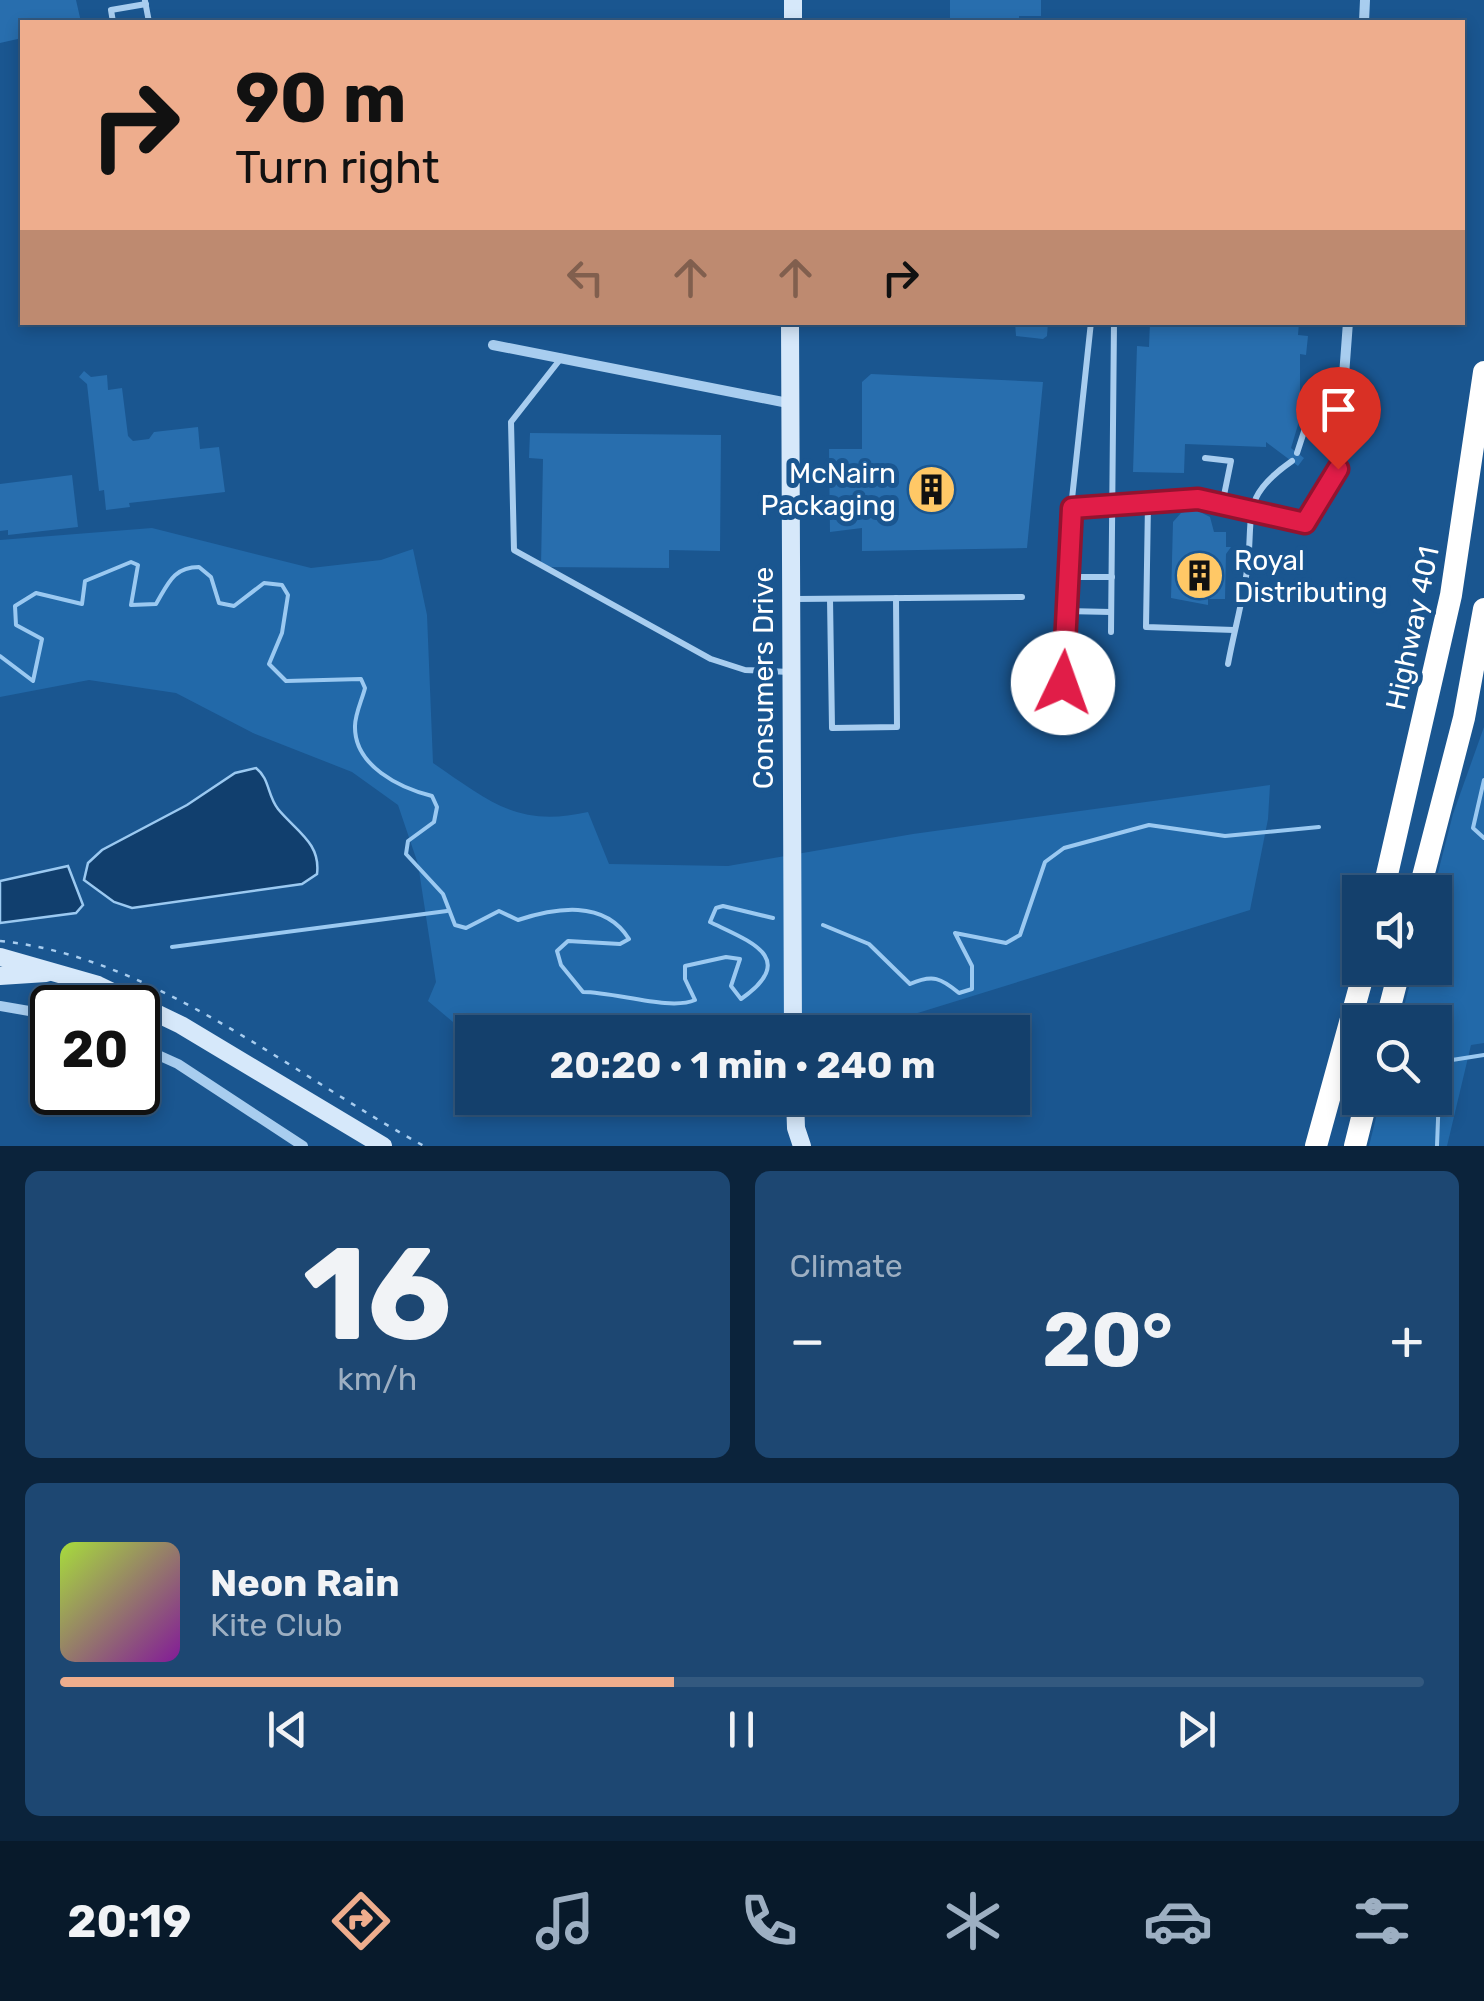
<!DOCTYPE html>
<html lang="en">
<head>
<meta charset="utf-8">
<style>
	:root { --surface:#14406c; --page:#1d4772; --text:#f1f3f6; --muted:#9dafc2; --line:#33597f; --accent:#eead8d }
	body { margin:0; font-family:Rubik,sans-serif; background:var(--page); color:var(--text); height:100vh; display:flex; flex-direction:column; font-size:38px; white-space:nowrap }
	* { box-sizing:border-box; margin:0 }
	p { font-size:32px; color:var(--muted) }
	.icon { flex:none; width:55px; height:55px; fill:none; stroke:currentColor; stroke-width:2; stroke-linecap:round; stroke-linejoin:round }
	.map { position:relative; height:1146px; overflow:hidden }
	.panel { display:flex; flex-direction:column; gap:25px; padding:25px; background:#0b233b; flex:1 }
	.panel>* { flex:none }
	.hud { position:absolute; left:20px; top:20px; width:1445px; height:305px; border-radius:0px; box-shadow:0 5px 15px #0003,0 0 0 2px var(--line); background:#eead8d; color:#111; overflow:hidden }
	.buttons { position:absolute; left:1342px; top:875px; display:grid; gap:20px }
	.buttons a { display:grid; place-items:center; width:110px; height:110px; border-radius:0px; background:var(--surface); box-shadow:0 5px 15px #0003,0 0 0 2px var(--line); font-size:50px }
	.speed { position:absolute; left:30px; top:985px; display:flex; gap:20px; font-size:50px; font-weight:700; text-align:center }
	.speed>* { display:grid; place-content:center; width:130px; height:130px; border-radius:50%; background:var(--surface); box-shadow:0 5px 15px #0003,0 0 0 2px var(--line); line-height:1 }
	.speed .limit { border:5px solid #111; border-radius:15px; background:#fff; color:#111 }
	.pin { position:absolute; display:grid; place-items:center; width:85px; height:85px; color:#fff; margin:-102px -42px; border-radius:50% 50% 50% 0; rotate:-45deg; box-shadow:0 0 10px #0007 }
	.pin .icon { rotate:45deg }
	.me { position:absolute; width:110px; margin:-55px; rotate:3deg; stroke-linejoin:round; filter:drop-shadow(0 0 8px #0008) }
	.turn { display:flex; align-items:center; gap:35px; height:210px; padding:0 50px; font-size:45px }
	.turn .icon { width:130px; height:130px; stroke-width:2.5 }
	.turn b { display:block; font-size:70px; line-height:85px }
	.lanes { display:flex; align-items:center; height:95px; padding:0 50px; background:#0003; justify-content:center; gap:50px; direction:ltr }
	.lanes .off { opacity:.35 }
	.big { font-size:75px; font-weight:700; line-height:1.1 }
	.panel .card { flex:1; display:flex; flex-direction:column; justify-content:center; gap:15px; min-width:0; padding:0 35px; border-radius:15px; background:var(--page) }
	.panel .dial { align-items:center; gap:0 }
	.dial b { font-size:130px; line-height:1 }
	.song { display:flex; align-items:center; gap:30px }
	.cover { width:120px; height:120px; border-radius:15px; background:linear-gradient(135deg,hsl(80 70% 55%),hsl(290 70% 35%)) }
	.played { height:10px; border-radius:5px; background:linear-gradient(90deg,var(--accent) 45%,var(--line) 45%) }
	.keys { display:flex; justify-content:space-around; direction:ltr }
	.heat { display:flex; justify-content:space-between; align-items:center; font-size:55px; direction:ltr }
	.panel .tiles { flex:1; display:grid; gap:25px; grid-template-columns:1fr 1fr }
	.card:last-child { grid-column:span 2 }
	.trip { position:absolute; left:455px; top:1015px; width:575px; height:100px; border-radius:0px; background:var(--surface); box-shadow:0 5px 15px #0003,0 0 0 2px var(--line); font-weight:700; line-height:100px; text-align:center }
	.menu { display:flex; height:160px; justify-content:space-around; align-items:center; background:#081a2b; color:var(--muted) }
	.menu .icon { width:70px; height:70px }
	.menu .active { color:var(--accent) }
	.menu b { font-size:45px; color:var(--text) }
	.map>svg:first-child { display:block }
</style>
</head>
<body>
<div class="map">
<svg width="1484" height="1146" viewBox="0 0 1484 1146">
	<rect width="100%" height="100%" fill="#1a5690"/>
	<g fill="#2269a9">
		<path d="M152 528 311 568 381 560 413 549 427 615 433 763C489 801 517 828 588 812L609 864 728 866 913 834 1270 785 1268 819 1250 910 895 1020 810 1032H472V1038L428 1001 436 982 418 864 398 805 352 772 253 733 176 693 89 680 0 697V540Z"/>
		<polygon points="1484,727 1484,1043 1471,1045 1447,1146 1369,1146 1381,1098 1435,1098 1435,1022 1400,1022 1414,968 1435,968 1433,892 1453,814"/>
	</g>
	<g fill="#113f6e" stroke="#9bc9f1" stroke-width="2.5">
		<path d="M256 768C270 779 267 795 278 809 296 831 321 843 317 874L302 884 132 908 114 902 84 880 88 863 102 850 187 805 235 773Z"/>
		<polygon points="68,866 83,905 76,913 0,923 0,881"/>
	</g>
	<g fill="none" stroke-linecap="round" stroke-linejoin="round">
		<g stroke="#9bc9f1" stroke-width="4">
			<path d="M0 656 33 681 42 639 16 625 15 606 36 593 82 604 85 581 131 562 138 565 131 605 156 604C168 584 173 567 199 567L211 577 219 603 234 606 264 583 282 585 288 595 282 633 269 664 286 681 361 679 365 688C362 700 355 714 355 726 354 766 400 788 432 796L437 807 434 822 408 841 406 854 443 894 455 925 466 928 499 911 518 920C555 908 604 899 629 939L620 944 568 941 557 951 561 965 583 992C616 992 670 1011 695 1000L685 979V966L726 957 740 959 731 986 741 999C800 958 749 941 710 922L716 908 723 906 773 918"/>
			<polyline points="1484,780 1473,828 1484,838"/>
			<path d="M823 925 869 944 910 984C933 974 941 978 959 993L972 989V966L955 933 1006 943 1020 935 1045 862 1064 848 1149 825 1225 836 1319 827"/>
			<polyline points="172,947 447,911"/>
			<polyline points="1437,1146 1440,1067 1452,1060 1484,1055"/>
		</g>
	</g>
	<g fill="#286eae">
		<polygon points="0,0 76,0 81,22 22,22 22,38 0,43"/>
		<polygon points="950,0 1041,0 1041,16 1019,16 1019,22 950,22"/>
		<polygon points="1015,322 1048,322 1047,336 1043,339 1016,336"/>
		<polygon points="1150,322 1299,322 1298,335 1308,336 1306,355 1300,354 1300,418 1291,448 1304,458 1298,466 1266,442 1266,447 1185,444 1184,473 1133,472 1137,346 1149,347"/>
		<polygon points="84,371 91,377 107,375 108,390 122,388 128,436 133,441 149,439 154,432 198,427 200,449 219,447 225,492 129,503 130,507 106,510 104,490 99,491 87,384 79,377"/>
		<polygon points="871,374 1043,382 1027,548 862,551 862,528 830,532 829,449 862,449 862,382"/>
		<polygon points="530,433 721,435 720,551 669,550 669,568 541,567 543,459 529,458"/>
		<polygon points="72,475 78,527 8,535 8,530 0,531 0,484"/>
		<polygon points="1194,509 1210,517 1214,532 1226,532 1226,547 1231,547 1226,554 1225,599 1208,599 1208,605 1171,598 1173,522 1181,513"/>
	</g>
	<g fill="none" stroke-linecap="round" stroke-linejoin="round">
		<path stroke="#a8cdef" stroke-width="2.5" stroke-dasharray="5 8" stroke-linecap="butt" d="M0 941C152 956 293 1075 424 1146"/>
		<g stroke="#a8cdef" stroke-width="6">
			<polyline points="145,1 149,22"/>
			<polyline points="113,22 111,10 146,4"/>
			<polyline points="1091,322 1071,508 1198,499 1305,523"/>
			<polyline points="562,357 511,422 514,550 711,659 745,670 790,672"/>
			<polyline points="1297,453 1312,407 1343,393"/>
			<polyline points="1205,458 1231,461 1222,505"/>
			<polyline points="1148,503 1146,627 1234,630"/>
			<polyline points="1068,577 1112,577"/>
			<polyline points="796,599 1022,597"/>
			<polyline points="830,599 832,728 897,727 896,598"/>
			<polyline points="1066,611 1111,612"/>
			<polyline points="1111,632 1114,322"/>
			<polyline points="1064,661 1107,661 1109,678"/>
			<path d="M1228 664C1234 631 1244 597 1248 563 1253 512 1242 496 1292 461"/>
			<polyline points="1063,683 1071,508"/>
		</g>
		<g stroke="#a8cdef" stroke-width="10">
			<polyline points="1364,22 1365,0"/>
			<polyline points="493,345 788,403"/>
			<polyline points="1305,523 1337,469 1348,322"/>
			<polyline points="0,1006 52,1015"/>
			<polyline points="138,1046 178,1064 303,1146"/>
		</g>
		<g stroke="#d6e8fa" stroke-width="18">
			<polyline points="793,0 793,22"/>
			<polyline points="790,322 793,1032"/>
			<polyline points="0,957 98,985 181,1025 383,1146"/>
			<polyline points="0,976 46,973"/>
			<polyline points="795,1098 796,1128 802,1146"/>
		</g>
		<g stroke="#fff" stroke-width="22">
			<polyline points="1383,892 1451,595 1484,372"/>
			<polyline points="1419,892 1464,718 1484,609"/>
			<polyline points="1386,1022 1400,968"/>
			<polyline points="1316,1146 1365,968"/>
			<polyline points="1355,1146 1367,1098"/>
		</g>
	</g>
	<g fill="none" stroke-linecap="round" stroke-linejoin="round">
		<defs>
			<polyline id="route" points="1063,683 1072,508 1198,499 1305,523 1338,469"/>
		</defs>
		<use href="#route" stroke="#92132f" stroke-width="25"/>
		<use href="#route" stroke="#e11d48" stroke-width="18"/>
	</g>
	<defs>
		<symbol id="building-disc" viewBox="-11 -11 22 22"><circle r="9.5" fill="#ffc866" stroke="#1a5690"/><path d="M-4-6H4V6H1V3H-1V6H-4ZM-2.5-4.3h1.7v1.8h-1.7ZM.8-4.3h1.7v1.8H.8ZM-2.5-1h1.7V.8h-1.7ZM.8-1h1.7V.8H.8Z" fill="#111"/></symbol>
	</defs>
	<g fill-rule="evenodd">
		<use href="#building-disc" x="904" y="462" width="55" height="55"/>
		<use href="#building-disc" x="1172" y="548" width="55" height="55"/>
	</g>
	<g text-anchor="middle" stroke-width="10" stroke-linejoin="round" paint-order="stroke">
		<g font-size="28" fill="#fff" stroke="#1a5690" text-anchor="end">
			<text x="896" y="483">McNairn<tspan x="896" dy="32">Packaging</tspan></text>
			<text x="1234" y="570" text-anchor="start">Royal<tspan x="1234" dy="32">Distributing</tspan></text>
		</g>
		<g font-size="28" fill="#fff" stroke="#1a5690">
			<text transform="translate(1412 628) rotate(-78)" y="10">Highway 401</text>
			<text transform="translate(763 678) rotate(-90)" y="10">Consumers Drive</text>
		</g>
	</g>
</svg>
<div class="buttons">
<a><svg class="icon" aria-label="sound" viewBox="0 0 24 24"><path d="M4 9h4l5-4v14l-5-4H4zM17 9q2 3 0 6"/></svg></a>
<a><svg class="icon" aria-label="search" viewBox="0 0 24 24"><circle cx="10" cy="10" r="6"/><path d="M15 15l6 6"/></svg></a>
</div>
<div class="speed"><div class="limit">20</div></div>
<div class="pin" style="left:1338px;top:469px;background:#d93025"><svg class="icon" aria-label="arrive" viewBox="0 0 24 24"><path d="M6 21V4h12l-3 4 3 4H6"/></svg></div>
<svg class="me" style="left:1063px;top:683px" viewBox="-20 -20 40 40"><circle r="19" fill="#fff"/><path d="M0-13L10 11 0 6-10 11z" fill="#e11d48"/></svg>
<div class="trip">20:20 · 1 min · 240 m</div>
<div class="hud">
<div class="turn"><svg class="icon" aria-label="right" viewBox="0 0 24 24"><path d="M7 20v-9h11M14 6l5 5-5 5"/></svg><div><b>90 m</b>Turn right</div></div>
<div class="lanes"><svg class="icon off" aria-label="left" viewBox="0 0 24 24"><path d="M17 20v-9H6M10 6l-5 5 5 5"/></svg><svg class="icon off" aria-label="ahead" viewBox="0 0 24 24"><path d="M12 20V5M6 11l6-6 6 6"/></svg><svg class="icon off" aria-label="ahead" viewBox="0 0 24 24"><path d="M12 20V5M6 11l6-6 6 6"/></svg><svg class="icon" aria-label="right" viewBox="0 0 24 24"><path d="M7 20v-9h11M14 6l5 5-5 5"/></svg></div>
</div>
</div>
<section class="panel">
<div class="tiles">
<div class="card dial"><b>16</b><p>km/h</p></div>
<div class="card"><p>Climate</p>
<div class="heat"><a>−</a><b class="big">20°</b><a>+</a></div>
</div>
<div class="card">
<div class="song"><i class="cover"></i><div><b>Neon Rain</b><p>Kite Club</p></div></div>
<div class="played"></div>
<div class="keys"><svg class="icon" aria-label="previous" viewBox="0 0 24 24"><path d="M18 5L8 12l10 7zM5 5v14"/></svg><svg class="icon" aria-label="pause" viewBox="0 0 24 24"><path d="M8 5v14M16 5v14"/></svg><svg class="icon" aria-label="next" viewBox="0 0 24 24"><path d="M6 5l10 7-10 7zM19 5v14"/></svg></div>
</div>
</div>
</section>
<nav class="menu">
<b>20:19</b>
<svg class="icon active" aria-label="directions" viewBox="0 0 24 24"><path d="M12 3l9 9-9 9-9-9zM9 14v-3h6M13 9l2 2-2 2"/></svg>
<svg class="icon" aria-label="music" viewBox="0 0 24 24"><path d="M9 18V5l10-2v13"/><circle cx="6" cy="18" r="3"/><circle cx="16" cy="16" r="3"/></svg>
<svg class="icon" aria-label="phone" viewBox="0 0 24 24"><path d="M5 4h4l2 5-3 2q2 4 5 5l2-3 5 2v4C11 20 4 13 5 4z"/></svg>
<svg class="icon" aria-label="climate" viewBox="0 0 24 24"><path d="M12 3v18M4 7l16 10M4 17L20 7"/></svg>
<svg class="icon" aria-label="car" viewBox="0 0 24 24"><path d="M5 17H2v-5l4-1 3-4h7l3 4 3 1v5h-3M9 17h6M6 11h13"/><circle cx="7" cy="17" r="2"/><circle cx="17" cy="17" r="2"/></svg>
<svg class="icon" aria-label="filters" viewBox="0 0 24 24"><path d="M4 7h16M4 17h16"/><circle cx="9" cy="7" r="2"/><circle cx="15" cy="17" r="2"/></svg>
</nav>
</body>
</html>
